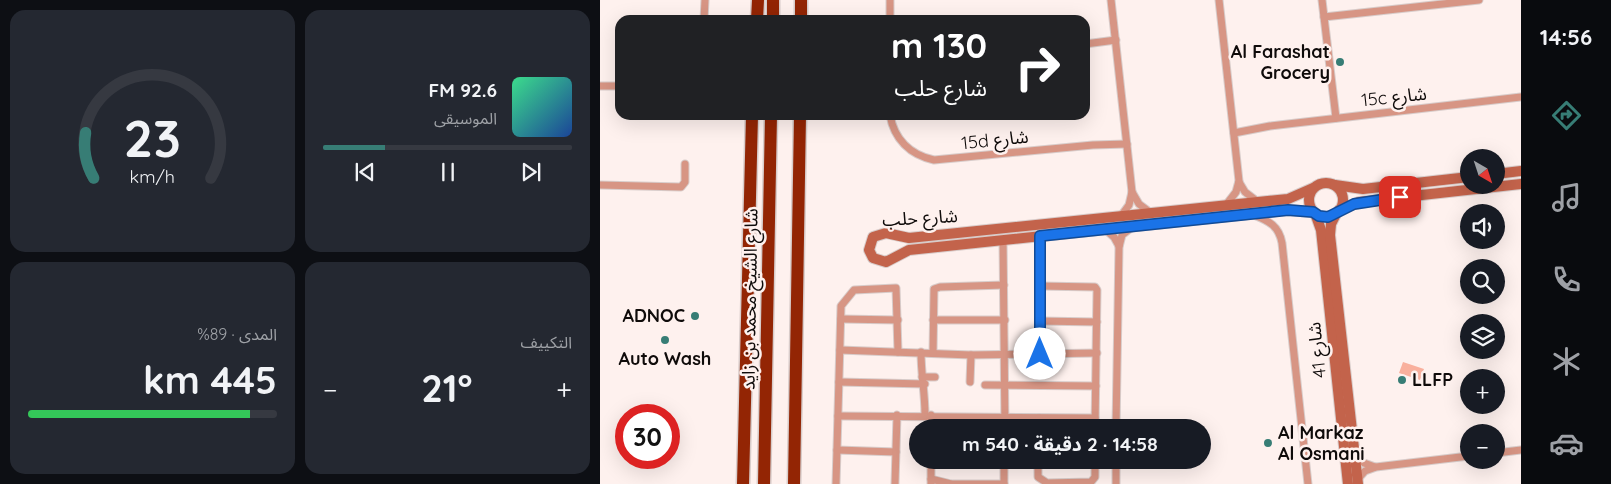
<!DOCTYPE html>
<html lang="ar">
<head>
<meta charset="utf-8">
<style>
	:root { --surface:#171b24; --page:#242831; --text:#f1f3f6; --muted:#9ea1a6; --line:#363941; --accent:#377d75 }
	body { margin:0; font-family:Quicksand,"Noto Sans Arabic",sans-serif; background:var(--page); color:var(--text); direction:rtl; height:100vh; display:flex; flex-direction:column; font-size:19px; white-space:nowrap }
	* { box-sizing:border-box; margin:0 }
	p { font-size:16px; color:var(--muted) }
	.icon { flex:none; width:28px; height:28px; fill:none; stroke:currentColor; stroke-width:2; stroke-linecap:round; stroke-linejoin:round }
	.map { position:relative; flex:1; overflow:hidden; direction:ltr }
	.details { display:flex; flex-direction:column; gap:10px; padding:10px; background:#0d0f14; width:600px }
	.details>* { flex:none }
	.hud { position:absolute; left:15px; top:15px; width:475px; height:105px; border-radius:15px; box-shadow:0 5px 20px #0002; direction:rtl; background:#202124; color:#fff; overflow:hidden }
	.needle { width:32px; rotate:141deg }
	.controls { position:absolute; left:860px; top:149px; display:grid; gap:10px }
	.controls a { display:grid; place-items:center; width:45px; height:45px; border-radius:50%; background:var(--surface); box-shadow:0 5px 20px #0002; font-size:25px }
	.speed { position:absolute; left:15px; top:404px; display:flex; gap:10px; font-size:25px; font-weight:700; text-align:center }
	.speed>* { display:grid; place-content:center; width:65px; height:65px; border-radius:50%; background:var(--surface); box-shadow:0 5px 20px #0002; line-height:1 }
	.speed .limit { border:8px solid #d22; background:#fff; color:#111 }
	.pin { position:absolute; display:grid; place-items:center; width:42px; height:42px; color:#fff; margin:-21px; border-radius:10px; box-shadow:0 2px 8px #0006 }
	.me { position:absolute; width:55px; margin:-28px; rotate:0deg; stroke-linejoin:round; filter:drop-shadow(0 0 4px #0008) }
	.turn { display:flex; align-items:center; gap:18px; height:105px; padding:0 20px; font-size:22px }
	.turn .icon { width:65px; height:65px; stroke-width:2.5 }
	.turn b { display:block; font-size:35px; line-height:42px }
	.big { font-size:38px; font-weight:700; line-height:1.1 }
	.details .card { flex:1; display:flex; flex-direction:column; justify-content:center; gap:8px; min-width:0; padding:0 18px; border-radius:15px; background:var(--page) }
	.details .dial { align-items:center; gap:0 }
	.dial svg { height:130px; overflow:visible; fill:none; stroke:var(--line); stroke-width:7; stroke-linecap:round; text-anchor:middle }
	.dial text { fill:var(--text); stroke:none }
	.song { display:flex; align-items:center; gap:15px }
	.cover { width:60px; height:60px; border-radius:8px; background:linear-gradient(135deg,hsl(150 70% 55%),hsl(220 70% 35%)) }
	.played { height:5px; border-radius:2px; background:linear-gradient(90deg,var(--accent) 25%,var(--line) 25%) }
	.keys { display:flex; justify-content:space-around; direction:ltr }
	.heat { display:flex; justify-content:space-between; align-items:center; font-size:28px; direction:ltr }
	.charge { height:8px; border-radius:4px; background:linear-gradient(90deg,#34c759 89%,var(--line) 0) }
	.details .tiles { flex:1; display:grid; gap:10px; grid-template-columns:repeat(2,1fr) }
	.trip { position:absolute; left:309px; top:419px; width:302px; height:50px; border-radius:25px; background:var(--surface); box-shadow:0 5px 20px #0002; font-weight:700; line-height:50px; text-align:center; direction:rtl }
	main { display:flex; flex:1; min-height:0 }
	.tabs { display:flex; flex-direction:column; width:90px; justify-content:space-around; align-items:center; background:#090b0e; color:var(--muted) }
	.tabs .icon { width:35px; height:35px }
	.tabs .selected { color:var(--accent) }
	.tabs b { font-size:22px; color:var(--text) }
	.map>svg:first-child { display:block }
</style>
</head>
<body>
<main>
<nav class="tabs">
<b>14:56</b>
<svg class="icon selected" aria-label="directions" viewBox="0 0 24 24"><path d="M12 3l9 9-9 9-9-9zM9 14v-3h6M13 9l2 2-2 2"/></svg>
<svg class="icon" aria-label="music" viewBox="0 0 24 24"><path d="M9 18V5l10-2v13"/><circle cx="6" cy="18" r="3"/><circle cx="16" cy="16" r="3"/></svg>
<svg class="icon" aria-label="phone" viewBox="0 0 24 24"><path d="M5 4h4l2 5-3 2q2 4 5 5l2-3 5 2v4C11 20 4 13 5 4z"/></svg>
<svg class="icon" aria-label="climate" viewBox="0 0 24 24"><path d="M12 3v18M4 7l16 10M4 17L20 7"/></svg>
<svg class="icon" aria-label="car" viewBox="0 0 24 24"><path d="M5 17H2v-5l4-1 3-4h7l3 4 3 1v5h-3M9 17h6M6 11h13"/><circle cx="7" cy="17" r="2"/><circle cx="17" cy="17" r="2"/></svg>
</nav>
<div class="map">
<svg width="921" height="484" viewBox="0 0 921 484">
	<rect width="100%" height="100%" fill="#fef1ee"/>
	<polygon fill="#f9b09d" points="803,362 824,369 820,380 799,373"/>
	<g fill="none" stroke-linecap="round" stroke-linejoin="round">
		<defs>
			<g id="street">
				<polyline points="290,0 290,20"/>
				<polyline points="511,0 532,192 529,205 521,216"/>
				<polyline points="619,0 639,181 636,192 626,205"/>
				<polyline points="722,0 736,118"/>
				<polyline points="724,17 879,0"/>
				<polyline points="104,20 105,0"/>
				<polyline points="485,44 516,40"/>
				<polyline points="0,86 17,86"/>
				<path d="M290 115C294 139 310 155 334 160L493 145 527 144"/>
				<polyline points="634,133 670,126 921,97"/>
				<polyline points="639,182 645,192 658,202"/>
				<polyline points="0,185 81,187 85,182 85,164"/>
				<polyline points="532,192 539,204 551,213"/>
				<path d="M654 215C669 221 679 226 682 243L708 484"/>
				<polyline points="506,230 514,237 519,246"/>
				<polyline points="403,240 405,428"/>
				<polyline points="440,286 495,287 497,290 495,428"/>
				<polyline points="241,319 298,320"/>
				<polyline points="333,320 405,320"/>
				<polyline points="440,321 497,322"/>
				<polyline points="240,350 371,355 497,353"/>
				<path d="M321 352C321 374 325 393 325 415"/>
				<polyline points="333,353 334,289 340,287 404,285"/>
				<polyline points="440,354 440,236"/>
				<polyline points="322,377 335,377"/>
				<polyline points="239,382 325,384"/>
				<polyline points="370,382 371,355"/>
				<polyline points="385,385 496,386"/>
				<polyline points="238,416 495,418"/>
				<polyline points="331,428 331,415"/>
				<polyline points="438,428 439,418"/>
				<polyline points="516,428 519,247 522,235 531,228"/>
				<polyline points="237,450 296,452"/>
				<polyline points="896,453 921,450"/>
				<polyline points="755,455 764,463 775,467"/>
				<polyline points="438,460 438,477 447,483 491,482 495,477 495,460"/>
				<polyline points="331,479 351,484"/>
				<polyline points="757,480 765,471 776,467 869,456"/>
				<polyline points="236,484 241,306 254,290 296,288 298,352"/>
				<polyline points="295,484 297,415"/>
				<polyline points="331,484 331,460"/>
				<polyline points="353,484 404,484"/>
				<polyline points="404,484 404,460"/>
				<polyline points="516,484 516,460"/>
			</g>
			<g id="secondary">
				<polyline points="896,174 921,171"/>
				<circle cx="726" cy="200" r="17"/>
				<polyline points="735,185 763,189 869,177"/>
				<polyline points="713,188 688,199 309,238 286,233 273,237 269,250 273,258 286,262 309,250 687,210 713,212"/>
				<polyline points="739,210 759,202 921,184"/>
				<polyline points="715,213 721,230 748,484"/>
				<polyline points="736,214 731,224 730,235 758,484"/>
			</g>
			<g id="highway">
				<polyline points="157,20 158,0"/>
				<polyline points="173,20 173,0"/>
				<polyline points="201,20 201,0"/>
				<polyline points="143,484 152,115"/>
				<polyline points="164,484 171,115"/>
				<polyline points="194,484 200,115"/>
			</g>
		</defs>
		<use href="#street" stroke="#d8ccca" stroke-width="9"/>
		<use href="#secondary" stroke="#d8ccca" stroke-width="12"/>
		<use href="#highway" stroke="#d8ccca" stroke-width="15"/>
		<use href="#street" stroke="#d79584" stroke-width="7"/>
		<use href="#secondary" stroke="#c3634b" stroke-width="10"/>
		<use href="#highway" stroke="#932504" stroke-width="12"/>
	</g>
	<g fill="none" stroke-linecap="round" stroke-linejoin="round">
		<defs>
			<polyline id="route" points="440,354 440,236 688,210 713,212 719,216 728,217 754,204 800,197"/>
		</defs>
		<use href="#route" stroke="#114b97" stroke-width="12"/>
		<use href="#route" stroke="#1a73e8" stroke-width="9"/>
	</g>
	<g fill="#377d75" stroke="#fef1ee" stroke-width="2">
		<circle cx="740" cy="62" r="5"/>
		<circle cx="95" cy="316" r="5"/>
		<circle cx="65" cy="340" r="5"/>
		<circle cx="802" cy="380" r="5"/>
		<circle cx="668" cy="443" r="5"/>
	</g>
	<g text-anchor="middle" stroke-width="5" stroke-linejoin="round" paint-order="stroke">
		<g font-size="18" font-weight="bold" fill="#0f0b0a" stroke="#fef1ee" text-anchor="end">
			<text x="730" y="58">Al Farashat<tspan x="730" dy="21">Grocery</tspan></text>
			<text x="85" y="322">ADNOC</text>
			<text x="65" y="365" text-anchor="middle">Auto Wash</text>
			<text x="812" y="386" text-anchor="start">LLFP</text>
			<text x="678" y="439" text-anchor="start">Al Markaz<tspan x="678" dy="21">Al Osmani</tspan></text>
		</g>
		<g font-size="18" fill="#0f0b0a" stroke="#fef1ee">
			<text transform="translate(794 97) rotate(-6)" y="6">15c شارع</text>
			<text transform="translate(395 140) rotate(-6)" y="6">15d شارع</text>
			<text transform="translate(320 218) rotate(-3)" y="6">شارع حلب</text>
			<text transform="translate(150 299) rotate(-89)" y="6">شارع الشيخ محمد بن زايد</text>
			<text transform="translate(717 350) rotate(-96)" y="6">شارع 41</text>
		</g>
	</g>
</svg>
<div class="controls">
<a><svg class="needle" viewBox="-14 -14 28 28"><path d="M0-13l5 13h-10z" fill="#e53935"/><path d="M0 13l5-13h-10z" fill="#9ea1a6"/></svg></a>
<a><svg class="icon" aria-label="sound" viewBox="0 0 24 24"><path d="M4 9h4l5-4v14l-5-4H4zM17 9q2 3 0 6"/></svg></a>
<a><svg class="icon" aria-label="search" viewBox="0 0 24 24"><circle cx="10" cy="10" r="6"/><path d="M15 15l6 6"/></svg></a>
<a><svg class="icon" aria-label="layers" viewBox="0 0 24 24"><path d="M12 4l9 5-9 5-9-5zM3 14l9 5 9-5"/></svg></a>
<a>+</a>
<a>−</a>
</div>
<div class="speed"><div class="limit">30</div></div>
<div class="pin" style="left:800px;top:197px;background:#d93025"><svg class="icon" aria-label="arrive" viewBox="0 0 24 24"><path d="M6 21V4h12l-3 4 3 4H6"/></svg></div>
<svg class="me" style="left:440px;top:354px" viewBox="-20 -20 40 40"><circle r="19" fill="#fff"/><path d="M0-13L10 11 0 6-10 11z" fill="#1a73e8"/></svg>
<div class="trip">14:58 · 2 دقيقة · 540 m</div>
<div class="hud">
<div class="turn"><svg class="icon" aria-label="right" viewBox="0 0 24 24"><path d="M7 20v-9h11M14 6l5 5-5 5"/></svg><div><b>130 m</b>شارع حلب</div></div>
</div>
</div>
<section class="details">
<div class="tiles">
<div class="card">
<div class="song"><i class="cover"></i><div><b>92.6 FM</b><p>الموسيقى</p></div></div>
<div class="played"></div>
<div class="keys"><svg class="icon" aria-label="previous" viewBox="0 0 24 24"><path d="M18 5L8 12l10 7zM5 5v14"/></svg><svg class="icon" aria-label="pause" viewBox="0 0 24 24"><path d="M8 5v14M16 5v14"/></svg><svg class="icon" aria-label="next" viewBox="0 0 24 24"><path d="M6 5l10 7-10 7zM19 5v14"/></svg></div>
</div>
<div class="card dial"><svg viewBox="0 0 100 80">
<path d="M14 69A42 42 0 1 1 86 69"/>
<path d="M14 69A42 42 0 0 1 9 41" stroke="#377d75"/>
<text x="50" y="56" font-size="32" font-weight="700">23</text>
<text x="50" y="72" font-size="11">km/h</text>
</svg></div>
<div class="card"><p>التكييف</p>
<div class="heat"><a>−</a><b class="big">21°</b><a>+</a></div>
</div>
<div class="card"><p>المدى · 89%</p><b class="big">445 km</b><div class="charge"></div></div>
</div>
</section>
</main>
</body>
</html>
